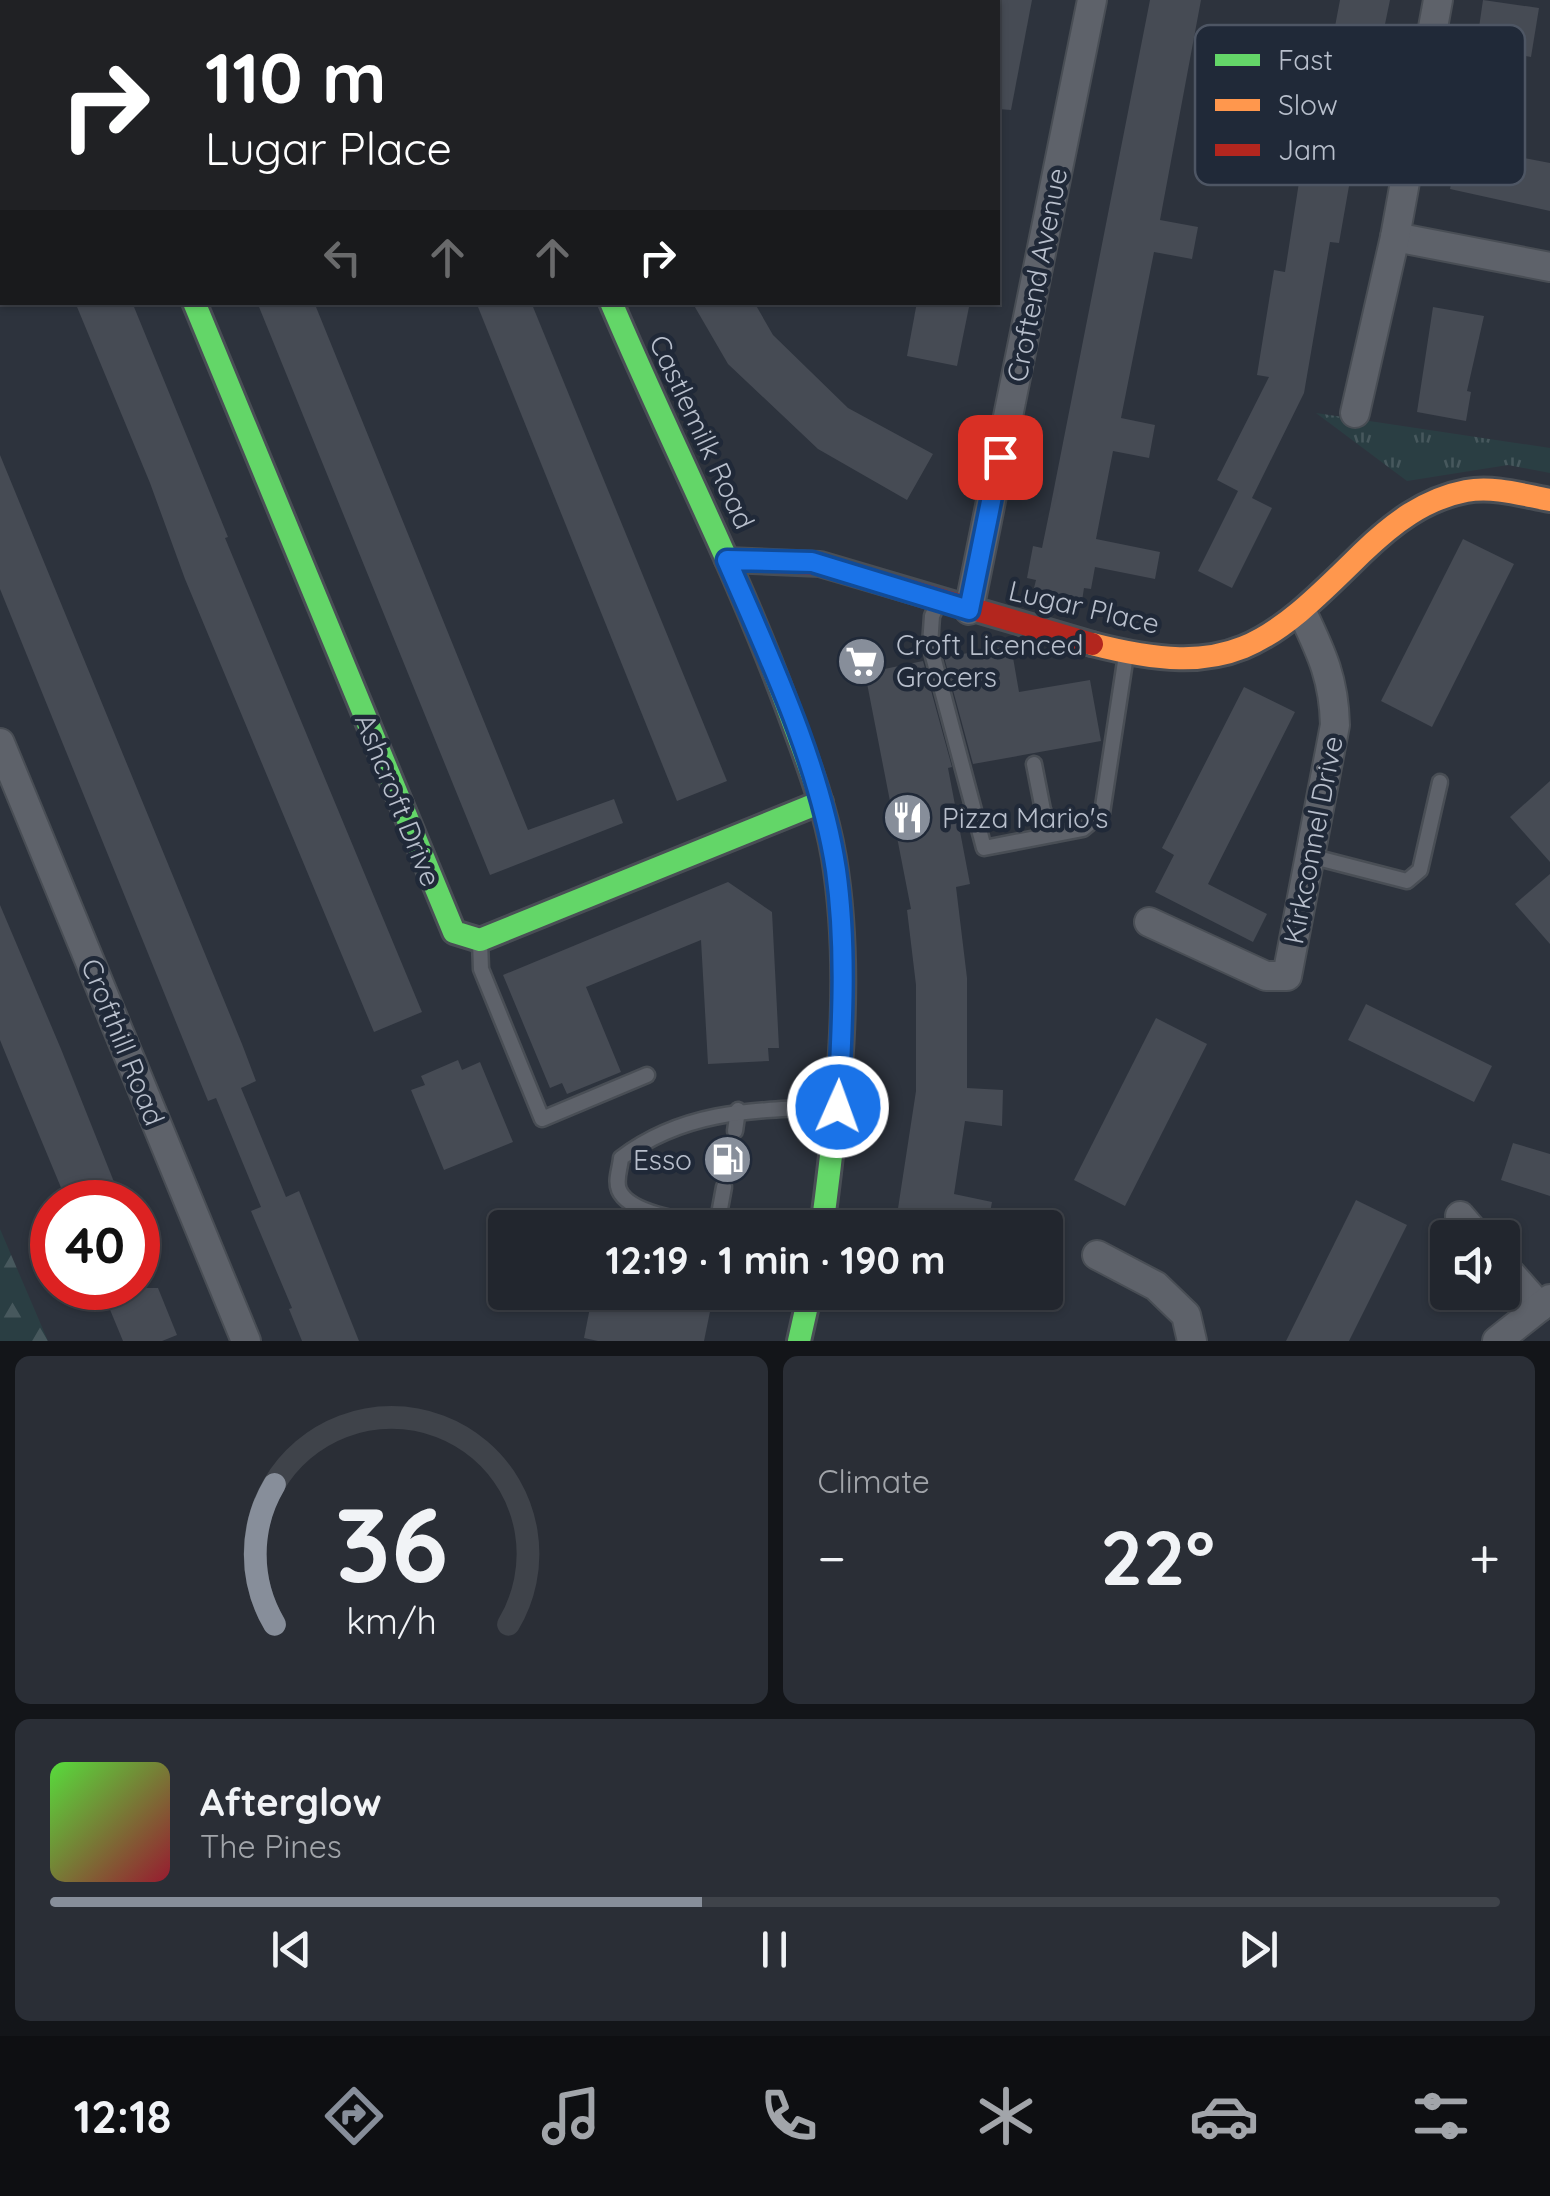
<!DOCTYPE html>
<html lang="en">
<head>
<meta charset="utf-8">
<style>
	:root { --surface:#22262e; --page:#2a2e36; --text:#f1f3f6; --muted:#a2a5aa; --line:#3f434a; --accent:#878e9a }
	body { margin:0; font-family:Quicksand,sans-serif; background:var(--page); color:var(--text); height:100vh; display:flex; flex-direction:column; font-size:38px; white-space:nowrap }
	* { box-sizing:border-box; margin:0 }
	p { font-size:32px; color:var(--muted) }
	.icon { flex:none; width:55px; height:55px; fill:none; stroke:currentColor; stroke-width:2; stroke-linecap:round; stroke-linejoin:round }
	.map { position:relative; height:1341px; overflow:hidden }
	.sheet { display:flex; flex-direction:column; gap:15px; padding:15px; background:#131519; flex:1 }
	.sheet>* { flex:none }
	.hud { position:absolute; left:0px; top:0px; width:1000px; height:305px; box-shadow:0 2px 8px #0004,0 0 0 2px var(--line); background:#202124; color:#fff; overflow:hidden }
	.fabs { position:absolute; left:1430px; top:1220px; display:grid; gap:20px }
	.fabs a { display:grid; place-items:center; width:90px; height:90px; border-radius:10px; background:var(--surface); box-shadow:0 2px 8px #0004,0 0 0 2px var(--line); font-size:50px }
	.speed { position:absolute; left:30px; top:1180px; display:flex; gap:20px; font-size:50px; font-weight:700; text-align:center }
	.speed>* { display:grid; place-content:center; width:130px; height:130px; border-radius:50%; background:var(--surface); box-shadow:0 2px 8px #0004,0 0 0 2px var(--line); line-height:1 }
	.speed .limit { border:15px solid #d22; background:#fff; color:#111 }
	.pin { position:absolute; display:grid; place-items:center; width:85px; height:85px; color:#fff; margin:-42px; border-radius:20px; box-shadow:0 5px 15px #0006 }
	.me { position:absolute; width:110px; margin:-55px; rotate:2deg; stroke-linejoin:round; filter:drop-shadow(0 0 8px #0008) }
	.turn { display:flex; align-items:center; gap:35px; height:210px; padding:0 40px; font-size:45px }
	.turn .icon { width:130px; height:130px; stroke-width:2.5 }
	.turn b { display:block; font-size:70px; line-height:85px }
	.lanes { display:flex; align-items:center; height:95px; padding:0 40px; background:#0003; justify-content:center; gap:50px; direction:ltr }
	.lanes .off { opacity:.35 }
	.big { font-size:75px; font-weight:700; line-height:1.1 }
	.sheet .widget { flex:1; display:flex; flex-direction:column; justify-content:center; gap:15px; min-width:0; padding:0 35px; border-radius:15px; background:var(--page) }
	.sheet .dial { align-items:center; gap:0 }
	.dial svg { height:260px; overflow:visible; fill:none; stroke:var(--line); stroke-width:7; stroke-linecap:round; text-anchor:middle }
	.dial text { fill:var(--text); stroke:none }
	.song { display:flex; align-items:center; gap:30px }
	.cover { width:120px; height:120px; border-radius:15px; background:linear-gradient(135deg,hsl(110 70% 55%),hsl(350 70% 35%)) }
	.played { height:10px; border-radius:5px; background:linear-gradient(90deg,var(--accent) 45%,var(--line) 45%) }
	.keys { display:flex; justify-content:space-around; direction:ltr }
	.heat { display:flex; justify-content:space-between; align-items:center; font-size:55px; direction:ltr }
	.sheet .tiles { flex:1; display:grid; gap:15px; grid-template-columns:1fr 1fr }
	.widget:last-child { grid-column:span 2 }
	.trip { position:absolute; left:488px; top:1210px; width:575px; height:100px; border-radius:10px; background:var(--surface); box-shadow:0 2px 8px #0004,0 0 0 2px var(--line); font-weight:700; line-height:100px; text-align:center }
	.tabs { display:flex; height:160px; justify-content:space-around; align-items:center; background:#0e0f12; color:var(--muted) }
	.tabs .icon { width:70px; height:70px }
	.tabs .selected { color:var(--accent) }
	.tabs b { font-size:45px; color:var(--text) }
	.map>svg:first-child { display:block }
</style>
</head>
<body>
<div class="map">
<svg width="1550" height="1341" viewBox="0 0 1550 1341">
	<defs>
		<pattern id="grass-tufts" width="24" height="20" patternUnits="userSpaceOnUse" patternTransform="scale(2.5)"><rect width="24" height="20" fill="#2a3e43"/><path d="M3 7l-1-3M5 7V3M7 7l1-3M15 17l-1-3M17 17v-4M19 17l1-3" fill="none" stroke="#47585d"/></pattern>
		<pattern id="forest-firs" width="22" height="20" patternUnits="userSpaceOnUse" patternTransform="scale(2.5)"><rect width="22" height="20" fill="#2a3e43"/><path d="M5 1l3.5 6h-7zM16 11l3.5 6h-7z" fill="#47585d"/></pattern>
	</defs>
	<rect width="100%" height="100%" fill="#2d333d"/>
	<polygon fill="url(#grass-tufts)" points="1316,413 1550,448 1550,473 1508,465 1407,481"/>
	<polygon fill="url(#forest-firs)" points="0,1229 48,1341 0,1341"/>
	<g fill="#464b54">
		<polygon points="998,0 1032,0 1011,110 998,109"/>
		<polygon points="1150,0 1201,0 1160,220 1198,227 1192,259 1154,252 1121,418 1155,425 1149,458 1113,451 1096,539 1160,552 1155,579 1095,567 1091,589 1084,588 1082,601 1033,592 1036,580 1027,578 1033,546 1042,548 1050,509"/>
		<polygon points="1340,0 1390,0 1378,58 1380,59 1370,113 1362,112 1339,243 1330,242 1304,393 1252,498 1272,508 1232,588 1198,571 1238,491 1217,480 1269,377 1257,375 1274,270 1285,272 1307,131 1315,132"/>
		<polygon points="1483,0 1539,8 1531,57 1476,48"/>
		<polygon points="1461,137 1516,149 1514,156 1550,163 1550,211 1450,189"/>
		<polygon points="75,302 132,302 228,537 225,538 422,1012 374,1032 185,579 150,483"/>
		<polygon points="257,302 314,302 528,830 614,799 623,823 490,875"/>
		<polygon points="476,302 531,302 727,781 677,801"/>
		<polygon points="692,302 754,302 773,335 848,408 933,454 907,500 818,449 728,364"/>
		<polygon points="917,302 970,302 957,366 907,356"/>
		<polygon points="1433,307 1484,316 1467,391 1471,392 1466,421 1417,412"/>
		<polygon points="0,455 242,1044 256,1081 241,1088 286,1197 299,1191 359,1341 302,1341 289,1309 292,1308 251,1211 261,1207 216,1098 208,1101 0,589"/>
		<polygon points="1463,539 1514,564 1432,727 1381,701"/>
		<polygon points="1011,646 1019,692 1090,680 1101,741 973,764 944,657"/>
		<polygon points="923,661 952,767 948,768 970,884 956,887 967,978 967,1088 1003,1090 1002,1126 965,1121 954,1194 992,1202 987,1228 895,1228 916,1091 916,985 907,910 911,909 865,673"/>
		<polygon points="1244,687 1295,712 1208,884 1267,914 1253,942 1155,892 1174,855 1162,848"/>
		<polygon points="1550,781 1550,862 1510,817"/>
		<polygon points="1550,874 1550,944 1515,904"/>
		<polygon points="728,882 772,912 779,1048 768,1048 769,1061 708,1064 701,940 586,987 621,1072 567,1094 562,1083 550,1088 503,975"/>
		<polygon points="0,905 61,1049 122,1202 67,1202 20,1089 0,1040"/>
		<polygon points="1366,1004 1492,1066 1474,1102 1348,1040"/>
		<polygon points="1156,1018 1207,1044 1125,1206 1074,1180"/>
		<polygon points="458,1060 462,1070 480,1062 513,1142 444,1170 411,1090 425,1085 421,1076"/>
		<polygon points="1513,1143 1550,1154 1550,1196 1501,1180"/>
		<polygon points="1356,1200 1407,1225 1349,1341 1286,1341"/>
		<polygon points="101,1288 158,1288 177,1335 162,1341 123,1341"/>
		<polygon points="593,1292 714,1292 704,1341 598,1341 584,1338"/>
	</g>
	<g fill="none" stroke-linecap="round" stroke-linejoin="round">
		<defs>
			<g id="lane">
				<polyline points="938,603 932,616 930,645 984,848 1083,829 1102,813 1126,655"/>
				<polyline points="1034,764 1043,810 1055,834"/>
				<polyline points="1310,856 1407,881 1420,870 1440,782"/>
				<polyline points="480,941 481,969 542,1119 647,1075"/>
				<polyline points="735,1131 738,1110"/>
				<polyline points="717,1225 724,1187"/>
				<path d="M731 1228C704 1223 631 1218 619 1190 615 1180 620 1169 621 1158 686 1109 757 1110 835 1107"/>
			</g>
			<g id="street">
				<polyline points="71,0 72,2"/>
				<polyline points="355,2 361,0"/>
				<polyline points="0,144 2,143"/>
				<polyline points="1395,237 1550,267"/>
				<polyline points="1355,413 1395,237 1438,0"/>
				<polyline points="969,610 1092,0"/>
				<polyline points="0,743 246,1341"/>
				<path d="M1149 922 1266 976H1287L1335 725C1334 680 1322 654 1303 614"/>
				<polyline points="1460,1216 1479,1238"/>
				<polyline points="1097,1255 1156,1286 1186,1315 1192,1341"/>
				<polyline points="1502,1264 1540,1307"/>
				<polyline points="1497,1341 1550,1299"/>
			</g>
			<g id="fast">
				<polyline points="194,302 454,932 480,940 821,802"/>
				<path d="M611 302C668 437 736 568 787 706 805 755 825 805 834 858 854 979 838 1107 822 1228"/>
				<polyline points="799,1341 810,1292"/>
			</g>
			<g id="slow">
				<polyline points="488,0 489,2"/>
				<path d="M1092 644C1231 680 1267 647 1362 553 1392 524 1424 499 1466 491 1494 486 1523 495 1550 500"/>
			</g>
			<polyline id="jam" points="727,560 820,564 1092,644"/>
		</defs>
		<use href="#lane" stroke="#494e55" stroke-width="19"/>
		<use href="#street" stroke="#494e55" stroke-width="32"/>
		<use href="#fast" stroke="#494e55" stroke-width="28"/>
		<use href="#slow" stroke="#494e55" stroke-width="28"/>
		<use href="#jam" stroke="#494e55" stroke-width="28"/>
		<use href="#lane" stroke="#5e626a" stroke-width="14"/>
		<use href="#street" stroke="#5e626a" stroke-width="28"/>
		<use href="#fast" stroke="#63d668" stroke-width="22"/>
		<use href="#slow" stroke="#ff974d" stroke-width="22"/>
		<use href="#jam" stroke="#b3261e" stroke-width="22"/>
	</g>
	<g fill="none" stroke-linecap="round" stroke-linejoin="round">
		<defs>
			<path id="route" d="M838 1107C842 1028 847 948 836 870 820 764 769 657 727 560L812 562 969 610 1000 457"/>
		</defs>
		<use href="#route" stroke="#114b97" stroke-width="25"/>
		<use href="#route" stroke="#1a73e8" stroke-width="18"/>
	</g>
	<defs>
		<symbol id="supermarket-disc" viewBox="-11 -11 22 22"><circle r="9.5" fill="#878e9a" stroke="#202938"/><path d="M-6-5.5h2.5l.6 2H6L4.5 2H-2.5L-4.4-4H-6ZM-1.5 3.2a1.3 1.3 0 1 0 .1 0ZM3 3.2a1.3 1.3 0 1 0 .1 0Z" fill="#fff"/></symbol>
		<symbol id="restaurant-disc" viewBox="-11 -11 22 22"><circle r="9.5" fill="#878e9a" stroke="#202938"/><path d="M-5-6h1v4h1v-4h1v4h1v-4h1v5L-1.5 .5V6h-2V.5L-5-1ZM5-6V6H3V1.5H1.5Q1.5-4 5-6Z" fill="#fff"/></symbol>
		<symbol id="fuel-disc" viewBox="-11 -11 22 22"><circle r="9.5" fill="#878e9a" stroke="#202938"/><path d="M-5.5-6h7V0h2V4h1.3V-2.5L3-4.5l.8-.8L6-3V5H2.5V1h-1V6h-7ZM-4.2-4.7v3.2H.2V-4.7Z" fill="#fff"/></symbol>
	</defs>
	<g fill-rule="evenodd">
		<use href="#supermarket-disc" x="834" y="634" width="55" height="55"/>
		<use href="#restaurant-disc" x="880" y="790" width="55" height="55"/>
		<use href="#fuel-disc" x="700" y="1132" width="55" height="55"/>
	</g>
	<g text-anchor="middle" stroke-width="9" stroke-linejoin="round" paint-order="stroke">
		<g font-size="28" fill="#b8bfcc" stroke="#202938">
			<text transform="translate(1037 275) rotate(-79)" y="10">Croftend Avenue</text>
			<text transform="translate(702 432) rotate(65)" y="10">Castlemilk Road</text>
			<text transform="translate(1084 607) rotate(13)" y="10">Lugar Place</text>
			<text transform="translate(398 800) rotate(68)" y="10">Ashcroft Drive</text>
			<text transform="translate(1313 840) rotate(-79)" y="10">Kirkconnel Drive</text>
			<text transform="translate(123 1042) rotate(68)" y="10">Crofthill Road</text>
		</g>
		<g font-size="28" fill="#b8bfcc" stroke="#202938" text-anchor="start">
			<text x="896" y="655">Croft Licenced<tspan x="896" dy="32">Grocers</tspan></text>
			<text x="942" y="828">Pizza Mario's</text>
			<text x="692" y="1170" text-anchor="end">Esso</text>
		</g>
	</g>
	<rect x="1195" y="25" width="330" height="160" rx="15" fill="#202938" stroke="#4e5664" stroke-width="2.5"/>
	<rect x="1215" y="54" width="45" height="12" fill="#63d668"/>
	<rect x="1215" y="99" width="45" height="12" fill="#ff974d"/>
	<rect x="1215" y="144" width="45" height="12" fill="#b3261e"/>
	<g font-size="28" fill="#b8bfcc">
		<text x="1278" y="70">Fast</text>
		<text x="1278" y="115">Slow</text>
		<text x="1278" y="160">Jam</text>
	</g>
</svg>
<div class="fabs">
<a><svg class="icon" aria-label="sound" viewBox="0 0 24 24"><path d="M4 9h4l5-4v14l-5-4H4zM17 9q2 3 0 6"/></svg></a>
</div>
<div class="speed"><div class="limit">40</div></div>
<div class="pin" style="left:1000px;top:457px;background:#d93025"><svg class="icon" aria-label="arrive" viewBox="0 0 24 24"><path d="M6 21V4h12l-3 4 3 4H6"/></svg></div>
<svg class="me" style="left:838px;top:1107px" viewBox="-20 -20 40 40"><circle r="17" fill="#1a73e8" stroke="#fff" stroke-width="3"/><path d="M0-11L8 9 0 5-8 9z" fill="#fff"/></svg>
<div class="trip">12:19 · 1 min · 190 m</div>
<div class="hud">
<div class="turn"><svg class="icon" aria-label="right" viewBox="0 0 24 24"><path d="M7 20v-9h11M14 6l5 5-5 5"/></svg><div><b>110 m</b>Lugar Place</div></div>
<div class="lanes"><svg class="icon off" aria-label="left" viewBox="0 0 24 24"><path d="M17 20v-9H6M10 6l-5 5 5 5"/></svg><svg class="icon off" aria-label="ahead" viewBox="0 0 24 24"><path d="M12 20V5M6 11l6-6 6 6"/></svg><svg class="icon off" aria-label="ahead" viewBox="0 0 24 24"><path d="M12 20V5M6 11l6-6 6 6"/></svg><svg class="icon" aria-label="right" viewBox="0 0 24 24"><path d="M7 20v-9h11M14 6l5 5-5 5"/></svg></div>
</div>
</div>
<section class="sheet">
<div class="tiles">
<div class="widget dial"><svg viewBox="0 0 100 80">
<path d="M14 69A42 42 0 1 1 86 69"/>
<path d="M14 69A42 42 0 0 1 14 26" stroke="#878e9a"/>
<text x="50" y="56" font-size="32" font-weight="700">36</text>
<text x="50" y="72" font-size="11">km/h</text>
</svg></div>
<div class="widget"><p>Climate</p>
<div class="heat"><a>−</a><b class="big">22°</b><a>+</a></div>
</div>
<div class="widget">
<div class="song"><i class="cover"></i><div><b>Afterglow</b><p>The Pines</p></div></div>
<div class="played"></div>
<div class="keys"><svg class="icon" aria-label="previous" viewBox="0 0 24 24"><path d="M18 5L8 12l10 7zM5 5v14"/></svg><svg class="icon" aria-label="pause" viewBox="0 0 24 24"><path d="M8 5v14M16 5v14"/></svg><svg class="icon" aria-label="next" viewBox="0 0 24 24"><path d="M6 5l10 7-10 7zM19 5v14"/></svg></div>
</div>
</div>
</section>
<nav class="tabs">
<b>12:18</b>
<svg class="icon selected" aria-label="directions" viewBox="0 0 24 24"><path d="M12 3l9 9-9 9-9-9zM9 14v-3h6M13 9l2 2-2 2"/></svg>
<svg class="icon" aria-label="music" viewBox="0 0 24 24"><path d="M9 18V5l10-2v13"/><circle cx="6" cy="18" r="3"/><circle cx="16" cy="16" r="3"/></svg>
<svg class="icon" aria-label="phone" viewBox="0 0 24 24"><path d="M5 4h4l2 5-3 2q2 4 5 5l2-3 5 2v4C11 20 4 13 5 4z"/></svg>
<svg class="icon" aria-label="climate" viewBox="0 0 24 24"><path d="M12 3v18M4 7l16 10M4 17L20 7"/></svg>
<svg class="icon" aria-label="car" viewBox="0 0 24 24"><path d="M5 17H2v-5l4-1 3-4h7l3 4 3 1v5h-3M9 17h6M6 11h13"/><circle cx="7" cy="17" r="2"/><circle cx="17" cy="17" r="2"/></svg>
<svg class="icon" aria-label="filters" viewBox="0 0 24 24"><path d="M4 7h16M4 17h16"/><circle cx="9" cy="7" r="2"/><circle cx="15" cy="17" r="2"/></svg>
</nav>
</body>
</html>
